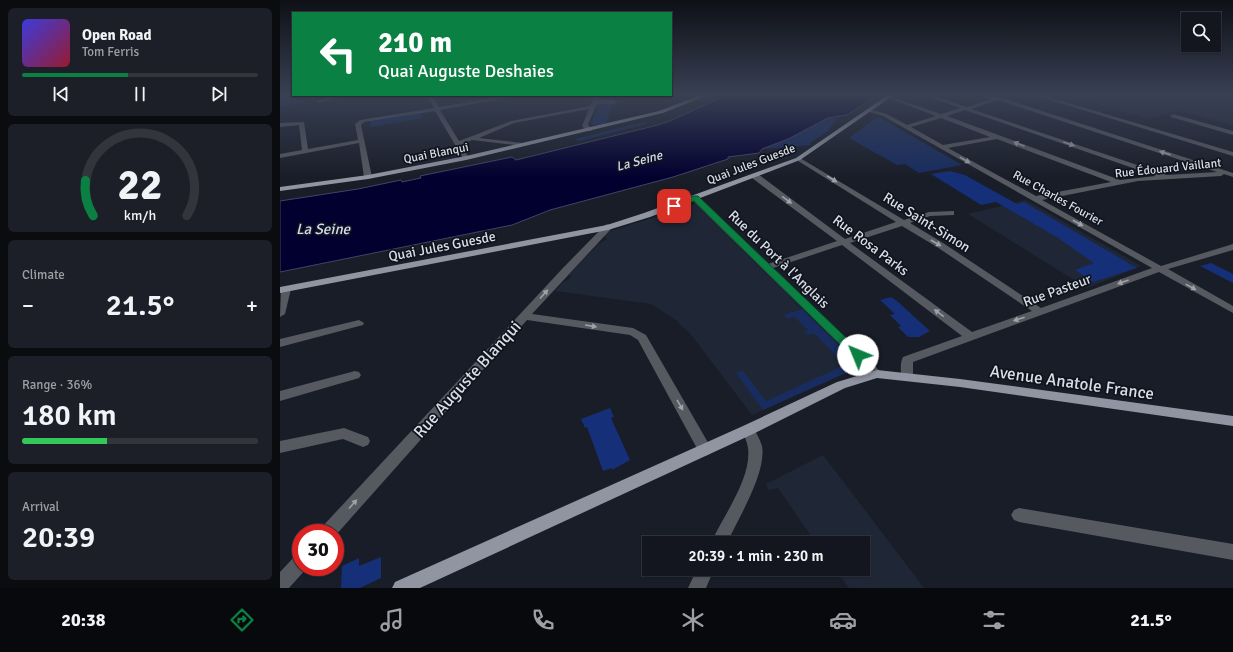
<!DOCTYPE html>
<html lang="en">
<head>
<meta charset="utf-8">
<style>
	:root { --surface:#13161e; --page:#1c1f27; --text:#f1f3f6; --muted:#9d9fa4; --line:#32353c; --accent:#0b8043 }
	body { margin:0; font-family:Signika,sans-serif; background:var(--page); color:var(--text); height:100vh; display:flex; flex-direction:column; font-size:15px; white-space:nowrap }
	* { box-sizing:border-box; margin:0 }
	p { font-size:13px; color:var(--muted) }
	.icon { flex:none; width:22px; height:22px; fill:none; stroke:currentColor; stroke-width:2; stroke-linecap:round; stroke-linejoin:round }
	.map { position:relative; flex:1; overflow:hidden }
	.side { display:flex; flex-direction:column; gap:8px; padding:8px; background:#0a0c10; width:280px }
	.side>* { flex:none }
	.banner { position:absolute; left:12px; top:12px; width:380px; height:84px; border-radius:0px; box-shadow:0 1px 3px #0004,0 0 0 1px var(--line); background:#0b8043; color:#fff; overflow:hidden }
	.fabs { position:absolute; left:901px; top:12px; display:grid; gap:8px }
	.fabs a { display:grid; place-items:center; width:40px; height:40px; border-radius:0px; background:var(--surface); box-shadow:0 1px 3px #0004,0 0 0 1px var(--line); font-size:20px }
	.speed { position:absolute; left:12px; top:524px; display:flex; gap:8px; font-size:20px; font-weight:700; text-align:center }
	.speed>* { display:grid; place-content:center; width:52px; height:52px; border-radius:50%; background:var(--surface); box-shadow:0 1px 3px #0004,0 0 0 1px var(--line); line-height:1 }
	.speed .limit { border:6px solid #d22; background:#fff; color:#111 }
	.pin { position:absolute; display:grid; place-items:center; width:34px; height:34px; color:#fff; margin:-17px; border-radius:8px; box-shadow:0 2px 6px #0006 }
	.me { position:absolute; width:44px; margin:-22px; rotate:315deg; stroke-linejoin:round; filter:drop-shadow(0 0 3px #0008) }
	.turn { display:flex; align-items:center; gap:14px; height:84px; padding:0 20px; font-size:18px }
	.turn .icon { width:52px; height:52px; stroke-width:2.5 }
	.turn b { display:block; font-size:28px; line-height:34px }
	.big { font-size:30px; font-weight:600; line-height:1.1 }
	.side .card { flex:1; display:flex; flex-direction:column; justify-content:center; gap:6px; min-width:0; padding:0 14px; border-radius:6px; background:var(--page) }
	.side .dial { align-items:center; gap:0 }
	.dial svg { height:104px; overflow:visible; fill:none; stroke:var(--line); stroke-width:7; stroke-linecap:round; text-anchor:middle }
	.dial text { fill:var(--text); stroke:none }
	.song { display:flex; align-items:center; gap:12px }
	.cover { width:48px; height:48px; border-radius:6px; background:linear-gradient(135deg,hsl(240 70% 55%),hsl(350 70% 35%)) }
	.played { height:4px; border-radius:2px; background:linear-gradient(90deg,var(--accent) 45%,var(--line) 45%) }
	.keys { display:flex; justify-content:space-around; direction:ltr }
	.heat { display:flex; justify-content:space-between; align-items:center; font-size:22px; direction:ltr }
	.charge { height:6px; border-radius:3px; background:linear-gradient(90deg,#34c759 36%,var(--line) 0) }
	.trip { position:absolute; left:362px; top:536px; width:228px; height:40px; border-radius:0px; background:var(--surface); box-shadow:0 1px 3px #0004,0 0 0 1px var(--line); font-weight:600; line-height:40px; text-align:center }
	.menu { display:flex; height:64px; justify-content:space-around; align-items:center; background:#08090c; color:var(--muted) }
	.menu .icon { width:28px; height:28px }
	.menu .active { color:var(--accent) }
	.menu b { font-size:18px; color:var(--text) }
	main { display:flex; flex:1; min-height:0 }
	.map>svg:first-child { display:block }
</style>
</head>
<body>
<main>
<section class="side">
<div class="card">
<div class="song"><i class="cover"></i><div><b>Open Road</b><p>Tom Ferris</p></div></div>
<div class="played"></div>
<div class="keys"><svg class="icon" aria-label="previous" viewBox="0 0 24 24"><path d="M18 5L8 12l10 7zM5 5v14"/></svg><svg class="icon" aria-label="pause" viewBox="0 0 24 24"><path d="M8 5v14M16 5v14"/></svg><svg class="icon" aria-label="next" viewBox="0 0 24 24"><path d="M6 5l10 7-10 7zM19 5v14"/></svg></div>
</div>
<div class="card dial"><svg viewBox="0 0 100 80">
<path d="M14 69A42 42 0 1 1 86 69"/>
<path d="M14 69A42 42 0 0 1 8 42" stroke="#0b8043"/>
<text x="50" y="56" font-size="32" font-weight="700">22</text>
<text x="50" y="72" font-size="11">km/h</text>
</svg></div>
<div class="card"><p>Climate</p>
<div class="heat"><a>−</a><b class="big">21.5°</b><a>+</a></div>
</div>
<div class="card"><p>Range · 36%</p><b class="big">180 km</b><div class="charge"></div></div>
<div class="card"><p>Arrival</p><b class="big">20:39</b></div>
</section>
<div class="map">
<svg width="953" height="588" viewBox="0 0 953 588">
	<rect width="100%" height="100%" fill="#191d28"/>
	<g fill="#1f2736">
		<polygon points="786,95 953,95 953,125 898,110 870,119"/>
		<polygon points="746,200 861,266 807,288 688,214"/>
		<polygon points="415,204 578,364 577,368 472,415 409,332 398,323 399,322 371,304 275,291 284,281 288,280 292,276 289,275 317,245 327,239 324,237 328,232 385,214 387,215"/>
		<polygon points="543,455 644,588 569,588 555,569 583,569 583,543 536,543 498,488 489,490 486,484"/>
	</g>
	<g fill="#182c5f">
		<polygon points="0,95 18,95 18,100 23,100 23,103 0,107"/>
		<polygon points="322,95 332,95 334,102 337,105 332,106 326,124 312,125 311,124"/>
		<polygon points="141,113 143,118 91,127 90,121"/>
		<polygon points="548,118 555,118 556,120 548,131 530,143 531,145 481,149 508,139"/>
		<polygon points="596,118 601,118 682,165 639,173 625,164 617,165 569,138"/>
		<polygon points="364,122 367,124 299,141 295,139"/>
		<polygon points="522,309 578,364 577,368 483,410 457,374 457,372 463,371 486,401 565,365 534,333 528,335 524,332 528,330 514,316 508,319 504,315"/>
	</g>
	<polygon fill="#01002f" stroke="#424366" points="447,95 597,95 567,115 548,118 508,139 482,149 479,153 448,157 448,159 393,177 270,210 232,225 0,272 0,201 78,189 121,180 122,182 141,178 140,176 232,157 236,160 374,126 390,121"/>
	<g fill="#152f78">
		<polygon points="670,171 685,175 737,204 744,202 857,268 813,282 795,270 814,263 778,238 716,202 701,205 651,174"/>
		<polygon points="931,263 953,274 953,283 920,266"/>
		<polygon points="611,297 617,301 650,331 639,337 628,337 618,327 621,326 610,315 615,314 600,300"/>
		<polygon points="330,408 334,417 331,418 350,460 332,470 332,468 323,471 307,427 305,428 301,419"/>
		<polygon points="101,557 101,578 80,588 61,588 62,566 79,558 79,566"/>
	</g>
	<g fill="none" stroke-linecap="round" stroke-linejoin="round">
		<g fill="#56595f" fill-rule="evenodd">
			<polygon points="55,95 64,95 40,103 37,101"/>
			<polygon points="147,95 152,95 159,107 229,95 242,95 160,110 179,141 231,121 310,106 315,95 320,95 318,100 334,100 337,102 334,104 317,104 308,124 312,130 311,131 307,131 302,126 309,109 234,123 199,138 242,143 244,144 244,146 192,140 181,145 189,158 186,160 183,158 155,111 84,122 81,125 92,177 88,179 84,177 79,143 0,158 0,154 22,150 19,125 0,127 0,123 24,122 28,149 78,140 75,124 80,120 154,108"/>
			<path d="M644 95H652L686 107 712 99 699 95 719 97 953 173V177L944 174 941 176 858 181 762 200 881 266 953 244V250L888 269 953 306V313L879 272 633 362V376L631 379 627 380 623 379C620 374 620 362 623 357L682 336 562 245 493 268 603 374 601 377 597 378 593 377 412 200V196H418L488 264 557 241 472 178V174H478L565 239 616 222 515 159 520 158 624 220 649 212 674 211V215L650 216 630 223 663 243 761 308 872 268 603 116 586 111 589 109 607 114 627 125 656 116 608 98V96L661 114 680 108ZM718 100 937 172 887 175 691 109ZM685 110 876 176 840 180 667 116ZM661 118 710 137 663 145 631 127ZM717 139 831 182 756 196 668 148ZM622 226 657 247 752 311 692 332 570 243Z"/>
			<polygon points="754,95 762,95 953,152 953,156"/>
			<polygon points="893,114 953,131 953,135 891,117 890,116"/>
			<polygon points="328,224 332,227 331,229 252,314 353,328 366,335 430,446 432,450 430,454 425,456 420,454 358,340 350,335 247,320 55,536 55,533 39,533 41,528 282,269 325,225"/>
			<polygon points="6,286 11,289 5,314 0,317 1,289"/>
			<polygon points="79,320 84,323 83,325 0,347 0,339"/>
			<polygon points="75,371 79,372 81,375 79,378 0,401 0,391"/>
			<path d="M468 425 473 426C476 433 480 439 482 446 487 472 458 519 447 543H431C443 516 472 478 468 448 467 441 464 435 461 430L463 426Z"/>
			<polygon points="64,428 88,437 90,441 88,445 83,447 63,439 0,453 0,441"/>
			<polygon points="739,508 953,544 953,560 739,522 734,520 731,515 734,510"/>
			<polygon points="21,554 21,567 27,568 9,588 0,588 0,572 15,556"/>
			<polygon points="417,569 434,569 426,588 408,588"/>
		</g>
		<g fill="#9095a1" fill-rule="evenodd">
			<polygon points="421,95 428,95 383,113 186,160 88,179 0,191 0,187 88,175 186,156 379,111"/>
			<polygon points="608,95 614,95 520,160 370,217 328,230 0,293 0,287 327,225 364,213 516,158"/>
			<polygon points="597,370 680,379 953,416 953,426 680,387 597,378 565,388 473,434 140,588 112,588 115,582 463,426 557,382"/>
		</g>
	</g>
	<defs><path id="oneway-solid" d="M-6-.8H1V-3.2L6.5 0L1 3.2V.8H-6Z"/></defs>
	<g fill="#9fa2a9">
		<use href="#oneway-solid" transform="translate(739 144) rotate(-159)"/>
		<use href="#oneway-solid" transform="translate(789 144) rotate(19)"/>
		<use href="#oneway-solid" transform="translate(885 153) rotate(-162)"/>
		<use href="#oneway-solid" transform="translate(685 160) rotate(29)"/>
		<use href="#oneway-solid" transform="translate(552 179) rotate(32)"/>
		<use href="#oneway-solid" transform="translate(507 200) rotate(36)"/>
		<use href="#oneway-solid" transform="translate(798 223) rotate(29)"/>
		<use href="#oneway-solid" transform="translate(656 243) rotate(30)"/>
		<use href="#oneway-solid" transform="translate(843 282) rotate(160)"/>
		<use href="#oneway-solid" transform="translate(911 287) rotate(29)"/>
		<use href="#oneway-solid" transform="translate(264 294) rotate(-48)"/>
		<use href="#oneway-solid" transform="translate(659 313) rotate(-143)"/>
		<use href="#oneway-solid" transform="translate(739 319) rotate(162)"/>
		<use href="#oneway-solid" transform="translate(311 326) rotate(9)"/>
		<use href="#oneway-solid" transform="translate(400 405) rotate(60)"/>
		<use href="#oneway-solid" transform="translate(73 504) rotate(-48)"/>
	</g>
	<linearGradient id="sky" x2="0" y2="1"><stop stop-color="#0e1016"/><stop offset="0.53" stop-color="#384053"/><stop offset="1" stop-color="#384053" stop-opacity="0"/></linearGradient>
	<rect width="953" height="178" fill="url(#sky)"/>
	<polygon fill="#0b8043" stroke="#07532c" points="413,196 418,196 582,353 583,355 582,358 574,358 414,201 394,208 390,206"/>
	<g text-anchor="middle" stroke-width="3.5" stroke-linejoin="round" paint-order="stroke">
		<g font-size="12" fill="#dadee5" stroke="#10141e">
			<text transform="translate(156 153) rotate(-11)" y="4">Quai Blanqui</text>
			<text transform="translate(471 164) rotate(-21)" y="4">Quai Jules Guesde</text>
			<text transform="translate(888 168) rotate(-6)" y="4">Rue Édouard Vaillant</text>
			<text transform="translate(778 198) rotate(29)" y="4">Rue Charles Fourier</text>
		</g>
		<g font-size="13" font-style="italic" fill="#d0daf0" stroke="#10141e">
			<text transform="translate(359 160) rotate(-15)" y="5">La Seine</text>
		</g>
		<g font-size="14" fill="#dadee5" stroke="#10141e">
			<text transform="translate(647 222) rotate(32)" y="5">Rue Saint-Simon</text>
			<text transform="translate(591 245) rotate(37)" y="5">Rue Rosa Parks</text>
			<text transform="translate(162 246) rotate(-11)" y="5">Quai Jules Guesde</text>
			<text transform="translate(499 259) rotate(44)" y="5">Rue du Port à l'Anglais</text>
			<text transform="translate(777 290) rotate(-20)" y="5">Rue Pasteur</text>
		</g>
		<g font-size="15" font-style="italic" fill="#d0daf0" stroke="#10141e">
			<text x="43" y="234">La Seine</text>
		</g>
		<g font-size="17" fill="#dadee5" stroke="#10141e">
			<text transform="translate(187 379) rotate(-48)" y="6">Rue Auguste Blanqui</text>
			<text transform="translate(792 382) rotate(8)" y="6">Avenue Anatole France</text>
		</g>
	</g>
</svg>
<div class="fabs">
<a><svg class="icon" aria-label="search" viewBox="0 0 24 24"><circle cx="10" cy="10" r="6"/><path d="M15 15l6 6"/></svg></a>
</div>
<div class="speed"><div class="limit">30</div></div>
<div class="pin" style="left:394px;top:206px;background:#d93025"><svg class="icon" aria-label="arrive" viewBox="0 0 24 24"><path d="M6 21V4h12l-3 4 3 4H6"/></svg></div>
<svg class="me" style="left:578px;top:355px" viewBox="-20 -20 40 40"><circle r="19" fill="#fff"/><path d="M0-13L10 11 0 6-10 11z" fill="#0b8043"/></svg>
<div class="trip">20:39 · 1 min · 230 m</div>
<div class="banner">
<div class="turn"><svg class="icon" aria-label="left" viewBox="0 0 24 24"><path d="M17 20v-9H6M10 6l-5 5 5 5"/></svg><div><b>210 m</b>Quai Auguste Deshaies</div></div>
</div>
</div>
</main>
<nav class="menu">
<b>20:38</b>
<svg class="icon active" aria-label="directions" viewBox="0 0 24 24"><path d="M12 3l9 9-9 9-9-9zM9 14v-3h6M13 9l2 2-2 2"/></svg>
<svg class="icon" aria-label="music" viewBox="0 0 24 24"><path d="M9 18V5l10-2v13"/><circle cx="6" cy="18" r="3"/><circle cx="16" cy="16" r="3"/></svg>
<svg class="icon" aria-label="phone" viewBox="0 0 24 24"><path d="M5 4h4l2 5-3 2q2 4 5 5l2-3 5 2v4C11 20 4 13 5 4z"/></svg>
<svg class="icon" aria-label="climate" viewBox="0 0 24 24"><path d="M12 3v18M4 7l16 10M4 17L20 7"/></svg>
<svg class="icon" aria-label="car" viewBox="0 0 24 24"><path d="M5 17H2v-5l4-1 3-4h7l3 4 3 1v5h-3M9 17h6M6 11h13"/><circle cx="7" cy="17" r="2"/><circle cx="17" cy="17" r="2"/></svg>
<svg class="icon" aria-label="filters" viewBox="0 0 24 24"><path d="M4 7h16M4 17h16"/><circle cx="9" cy="7" r="2"/><circle cx="15" cy="17" r="2"/></svg>
<b>21.5°</b>
</nav>
</body>
</html>
